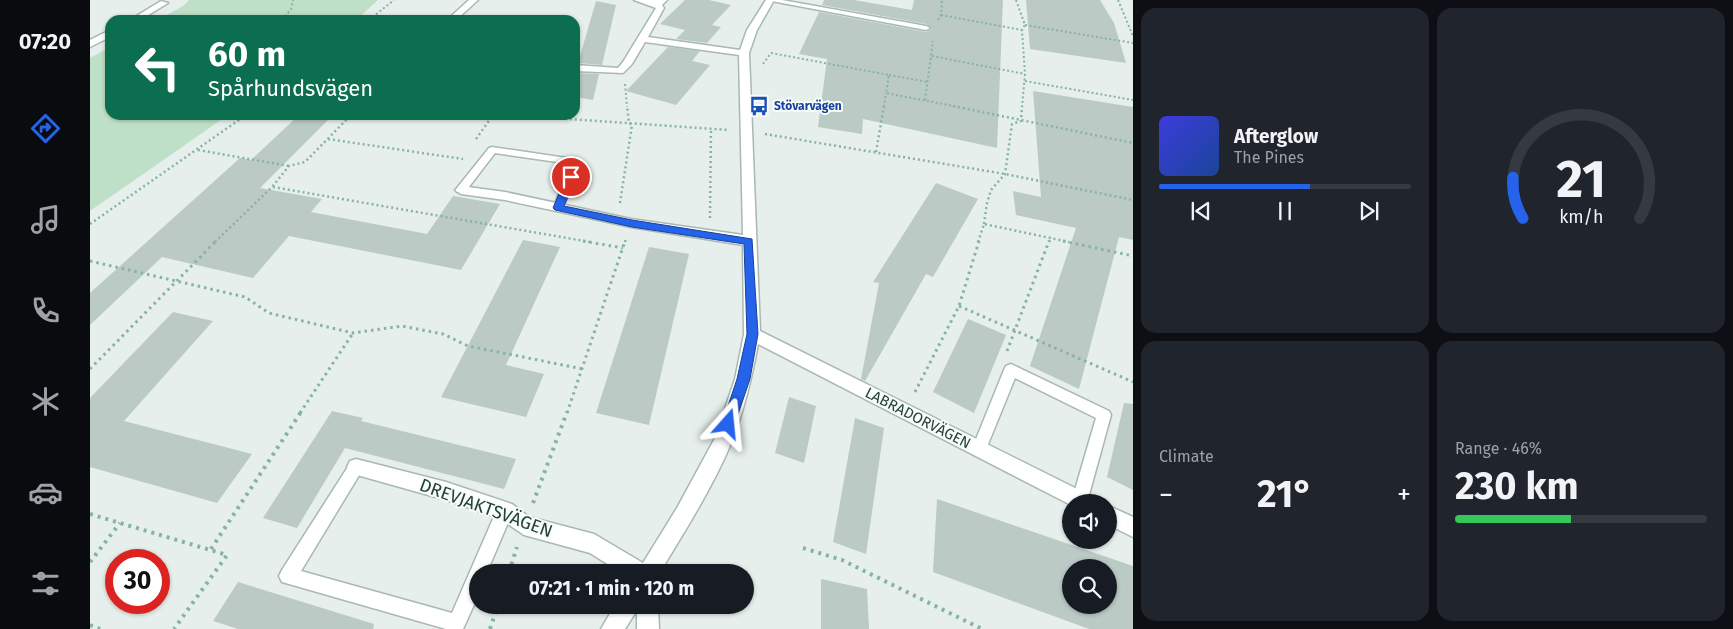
<!DOCTYPE html>
<html lang="en">
<head>
<meta charset="utf-8">
<style>
	:root { --surface:#171b24; --page:#20242c; --text:#f1f3f6; --muted:#9ea1a6; --line:#363941; --accent:#2563eb }
	body { margin:0; font-family:"Fira Sans",sans-serif; background:var(--page); color:var(--text); height:100vh; display:flex; flex-direction:column; font-size:19px; white-space:nowrap }
	* { box-sizing:border-box; margin:0 }
	p { font-size:16px; color:var(--muted) }
	.icon { flex:none; width:28px; height:28px; fill:none; stroke:currentColor; stroke-width:2; stroke-linecap:round; stroke-linejoin:round }
	.map { position:relative; flex:1; overflow:hidden }
	.sheet { display:flex; flex-direction:column; gap:8px; padding:8px; background:#0d0f14; width:600px }
	.sheet>* { flex:none }
	.top-card { position:absolute; left:15px; top:15px; width:475px; height:105px; border-radius:15px; box-shadow:0 1px 4px #0004; background:#0b6e4f; color:#fff; overflow:hidden }
	.controls { position:absolute; left:972px; top:494px; display:grid; gap:10px }
	.controls a { display:grid; place-items:center; width:55px; height:55px; border-radius:50%; background:var(--surface); box-shadow:0 1px 4px #0004; font-size:25px }
	.speed { position:absolute; left:15px; top:549px; display:flex; gap:10px; font-size:25px; font-weight:700; text-align:center }
	.speed>* { display:grid; place-content:center; width:65px; height:65px; border-radius:50%; background:var(--surface); box-shadow:0 1px 4px #0004; line-height:1 }
	.speed .limit { border:8px solid #d22; background:#fff; color:#111 }
	.pin { position:absolute; display:grid; place-items:center; width:42px; height:42px; color:#fff; margin:-21px; border:2px solid #fff; border-radius:50%; box-shadow:0 1px 5px #0007 }
	.me { position:absolute; width:55px; margin:-28px; rotate:18deg; stroke-linejoin:round; filter:drop-shadow(0 0 4px #0008) }
	.turn { display:flex; align-items:center; gap:18px; height:105px; padding:0 20px; font-size:22px }
	.turn .icon { width:65px; height:65px; stroke-width:2.5 }
	.turn b { display:block; font-size:35px; line-height:42px }
	.big { font-size:38px; font-weight:700; line-height:1.1 }
	.sheet .card { flex:1; display:flex; flex-direction:column; justify-content:center; gap:8px; min-width:0; padding:0 18px; border-radius:15px; background:var(--page) }
	.sheet .dial { align-items:center; gap:0 }
	.dial svg { height:130px; overflow:visible; fill:none; stroke:var(--line); stroke-width:7; stroke-linecap:round; text-anchor:middle }
	.dial text { fill:var(--text); stroke:none }
	.song { display:flex; align-items:center; gap:15px }
	.cover { width:60px; height:60px; border-radius:8px; background:linear-gradient(135deg,hsl(240 70% 55%),hsl(220 70% 35%)) }
	.played { height:5px; border-radius:2px; background:linear-gradient(90deg,var(--accent) 60%,var(--line) 60%) }
	.keys { display:flex; justify-content:space-around; direction:ltr }
	.heat { display:flex; justify-content:space-between; align-items:center; font-size:28px; direction:ltr }
	.charge { height:8px; border-radius:4px; background:linear-gradient(90deg,#34c759 46%,var(--line) 0) }
	.sheet .tiles { flex:1; display:grid; gap:8px; grid-template-columns:repeat(2,1fr) }
	.trip { position:absolute; left:379px; top:564px; width:285px; height:50px; border-radius:25px; background:var(--surface); box-shadow:0 1px 4px #0004; font-weight:700; line-height:50px; text-align:center }
	main { display:flex; flex:1; min-height:0 }
	.tabs { display:flex; flex-direction:column; width:90px; justify-content:space-around; align-items:center; background:#090b0e; color:var(--muted) }
	.tabs .icon { width:35px; height:35px }
	.tabs .current { color:var(--accent) }
	.tabs b { font-size:22px; color:var(--text) }
	.map>svg:first-child { display:block }
</style>
</head>
<body>
<main>
<nav class="tabs">
<b>07:20</b>
<svg class="icon current" aria-label="directions" viewBox="0 0 24 24"><path d="M12 3l9 9-9 9-9-9zM9 14v-3h6M13 9l2 2-2 2"/></svg>
<svg class="icon" aria-label="music" viewBox="0 0 24 24"><path d="M9 18V5l10-2v13"/><circle cx="6" cy="18" r="3"/><circle cx="16" cy="16" r="3"/></svg>
<svg class="icon" aria-label="phone" viewBox="0 0 24 24"><path d="M5 4h4l2 5-3 2q2 4 5 5l2-3 5 2v4C11 20 4 13 5 4z"/></svg>
<svg class="icon" aria-label="climate" viewBox="0 0 24 24"><path d="M12 3v18M4 7l16 10M4 17L20 7"/></svg>
<svg class="icon" aria-label="car" viewBox="0 0 24 24"><path d="M5 17H2v-5l4-1 3-4h7l3 4 3 1v5h-3M9 17h6M6 11h13"/><circle cx="7" cy="17" r="2"/><circle cx="17" cy="17" r="2"/></svg>
<svg class="icon" aria-label="filters" viewBox="0 0 24 24"><path d="M4 7h16M4 17h16"/><circle cx="9" cy="7" r="2"/><circle cx="15" cy="17" r="2"/></svg>
</nav>
<div class="map">
<svg width="1043" height="629" viewBox="0 0 1043 629">
	<rect width="100%" height="100%" fill="#e6efeb"/>
	<g fill="#bfe0c8">
		<polygon points="99,0 288,0 266,20 68,20 93,6"/>
		<polygon points="20,47 20,115 138,115 0,211 0,58"/>
	</g>
	<g fill="#bbcac4" fill-rule="evenodd">
		<polygon points="595,0 619,0 641,5 622,25 631,27 617,43 586,39 595,30 570,24"/>
		<polygon points="734,0 764,0 822,10 824,0 913,0 907,148 773,119 772,134 728,127 737,59 709,54 729,12 836,32 842,29 836,24 732,5"/>
		<polygon points="936,0 1010,0 1024,23 1036,63 940,49"/>
		<polygon points="506,1 526,5 512,65 488,63"/>
		<polygon points="578,47 610,51 602,61 620,65 586,105 536,91"/>
		<polygon points="485,73 509,74 503,100 485,97"/>
		<polygon points="943,91 1043,107 1043,240 1029,237 989,389 940,366 986,228 926,215 923,191 951,197"/>
		<polygon points="209,115 243,115 170,188 232,199 221,212 337,234 363,196 410,204 371,270 199,236 163,278 72,257 0,325 0,293 150,158 161,160"/>
		<polygon points="846,183 888,199 843,277 836,274 775,381 771,379 789,283 783,282"/>
		<polygon points="433,240 470,247 416,365 454,374 436,417 351,397"/>
		<polygon points="559,247 599,254 559,425 506,413"/>
		<polygon points="83,312 123,321 34,421 162,454 127,503 0,467 0,398"/>
		<polygon points="878,319 916,335 884,413 843,392"/>
		<polygon points="699,397 726,406 714,463 685,453"/>
		<polygon points="1034,403 1043,404 1043,490 1017,477"/>
		<polygon points="242,411 273,418 271,421 426,459 414,489 255,448 207,528 173,518"/>
		<polygon points="765,418 794,428 776,554 743,542"/>
		<path d="M847 499 1043 566V629H999L843 572ZM981 568H1019V605H981Z"/>
		<polygon points="731,579 777,589 779,629 731,629"/>
		<polygon points="148,582 284,624 283,629 148,629 123,621"/>
	</g>
	<g fill="none" stroke-linecap="round" stroke-linejoin="round">
		<defs>
			<g id="lane">
				<polygon points="676,0 692,0 836,26 840,28 836,30"/>
				<polygon points="402,147 490,160 492,162 472,210 468,211 463,208 481,164 405,153 375,192 367,192 366,190 367,188 399,148"/>
				<polygon points="921,364 1019,411 1021,415 997,502 983,502 982,500 1006,418 925,378 894,454 889,456 884,454 882,449 914,370 916,366"/>
				<polygon points="266,460 271,462 274,467 271,472 211,571 362,613 409,505 415,503 421,505 423,511 397,572 388,572 388,596 373,629 356,629 192,582 189,576 192,570 261,462"/>
			</g>
			<g id="street">
				<polygon points="379,0 388,0 366,20 357,20"/>
				<path d="M544 0H577L572 5 574 8 558 37 650 50 657 30 676 0H684L667 30 659 53 670 331 1001 496 1003 502H981V505L668 344C662 377 654 410 642 441 624 485 595 531 570 572H530L500 553 434 535 409 518 356 500 260 473 257 467 260 461 266 459 356 482 422 504 439 517 504 534 553 563 587 508 625 438 645 379 654 334 653 245 541 227 415 200 371 194 365 190 371 186 415 192 541 219 653 235 649 55 555 42 542 64 533 73 485 71V65L528 68 533 62 566 8Z"/>
				<polygon points="71,1 78,3 50,20 40,20"/>
				<polygon points="20,30 20,37 0,47 0,40"/>
				<polygon points="1019,506 1043,517 1043,537 1019,525"/>
				<polygon points="525,605 568,605 569,629 547,629 547,610 535,629 511,629"/>
			</g>
		</defs>
		<use href="#lane" stroke="#a8b8b2" stroke-width="3"/>
		<use href="#street" stroke="#a8b8b2" stroke-width="3"/>
		<g stroke="#86b3a5" stroke-width="2" stroke-dasharray="2 2.5" stroke-linecap="butt">
			<polyline points="926,0 935,25 932,30 935,74 932,107"/>
			<polyline points="1028,0 1043,36"/>
			<polyline points="851,15 932,30"/>
			<polyline points="192,20 201,9 203,0"/>
			<polyline points="279,20 304,0"/>
			<polyline points="848,20 851,15 852,0"/>
			<polyline points="935,25 1043,43"/>
			<polyline points="842,56 935,74"/>
			<polyline points="673,64 681,53 799,75 796,93 869,107"/>
			<polyline points="799,75 838,82"/>
			<polyline points="935,81 1043,100"/>
			<polyline points="535,84 537,107"/>
			<polyline points="835,100 843,41"/>
			<polyline points="794,107 796,93"/>
		</g>
		<g stroke="#86b3a5" stroke-width="2.5" stroke-dasharray="2 3" stroke-linecap="butt">
			<polyline points="863,106 1043,143"/>
			<polyline points="420,115 639,130"/>
			<polyline points="675,134 915,174 1043,200"/>
			<polyline points="238,139 373,159"/>
			<polyline points="386,139 403,115"/>
			<polyline points="108,150 199,166"/>
			<polyline points="786,152 794,106"/>
			<polyline points="183,187 500,242"/>
			<polyline points="530,203 542,125 539,123 537,106"/>
			<polyline points="620,218 621,128"/>
			<polyline points="0,224 156,115"/>
			<polyline points="894,224 897,203 901,190 915,174 922,124 931,121 932,106"/>
			<polyline points="125,242 182,187 199,166 215,162 261,115"/>
			<polyline points="535,242 536,238"/>
			<polyline points="888,242 894,224 979,242"/>
			<polyline points="959,242 961,237"/>
		</g>
		<g stroke="#86b3a5" stroke-width="3" stroke-dasharray="2.5 4" stroke-linecap="butt">
			<polyline points="493,241 533,248"/>
			<polyline points="973,241 1043,256"/>
			<polyline points="0,261 155,297 179,313 263,333 312,326 353,334 378,346 493,369"/>
			<polyline points="869,306 1043,382"/>
			<polyline points="917,351 959,241"/>
			<polyline points="0,369 126,241"/>
			<polyline points="825,392 869,306 889,241"/>
			<polyline points="210,413 263,333"/>
			<polyline points="477,413 535,241"/>
		</g>
		<g stroke="#86b3a5" stroke-width="4" stroke-dasharray="3 5" stroke-linecap="butt">
			<polyline points="443,503 477,412"/>
			<polyline points="0,514 137,555 84,629"/>
			<polyline points="713,548 752,560 892,629"/>
			<polyline points="121,549 211,412"/>
			<polyline points="0,562 30,523"/>
			<polyline points="419,572 427,547"/>
			<polyline points="0,625 10,629"/>
			<polyline points="400,629 408,605"/>
		</g>
		<use href="#lane" fill="#fff" fill-rule="evenodd"/>
		<use href="#street" fill="#fff" fill-rule="evenodd"/>
	</g>
	<polygon fill="#2563eb" stroke="#184099" points="481,174 486,177 474,206 542,220 662,239 668,334 660,379 643,429 638,430 634,429 632,424 647,379 657,334 654,244 542,227 465,210 463,208 476,177"/>
	<defs>
		<symbol id="bus-bare" viewBox="-9 -9 18 18"><path d="M-5-6H5V4H4V6H2V4H-2V6H-4V4H-5ZM-3.5-4V0h7V-4ZM-3.5 1.2v1.5H-2V1.2ZM2 1.2v1.5H3.5V1.2Z" fill="#1a4fb4" stroke="#f7fbf9" stroke-width="2.5" paint-order="stroke"/></symbol>
	</defs>
	<g fill-rule="evenodd">
		<use href="#bus-bare" x="655" y="92" width="28" height="28"/>
	</g>
	<g text-anchor="middle" stroke-width="4" stroke-linejoin="round" paint-order="stroke">
		<g font-size="12" font-weight="bold" fill="#164399" stroke="#f7fbf9" text-anchor="start">
			<text x="684" y="110">Stövarvägen</text>
		</g>
		<g font-size="15" fill="#24423a" stroke="#f7fbf9">
			<text transform="translate(828 418) rotate(27)" y="5">LABRADORVÄGEN</text>
		</g>
		<g font-size="18" fill="#24423a" stroke="#f7fbf9">
			<text transform="translate(396 508) rotate(20)" y="6">DREVJAKTSVÄGEN</text>
		</g>
	</g>
</svg>
<div class="controls">
<a><svg class="icon" aria-label="sound" viewBox="0 0 24 24"><path d="M4 9h4l5-4v14l-5-4H4zM17 9q2 3 0 6"/></svg></a>
<a><svg class="icon" aria-label="search" viewBox="0 0 24 24"><circle cx="10" cy="10" r="6"/><path d="M15 15l6 6"/></svg></a>
</div>
<div class="speed"><div class="limit">30</div></div>
<div class="pin" style="left:481px;top:177px;background:#d93025"><svg class="icon" aria-label="arrive" viewBox="0 0 24 24"><path d="M6 21V4h12l-3 4 3 4H6"/></svg></div>
<svg class="me" style="left:638px;top:424px" viewBox="-20 -20 40 40"><path d="M0-17L14 15 0 8-14 15z" fill="#2563eb" stroke="#fff" stroke-width="4"/></svg>
<div class="trip">07:21 · 1 min · 120 m</div>
<div class="top-card">
<div class="turn"><svg class="icon" aria-label="left" viewBox="0 0 24 24"><path d="M17 20v-9H6M10 6l-5 5 5 5"/></svg><div><b>60 m</b>Spårhundsvägen</div></div>
</div>
</div>
<section class="sheet">
<div class="tiles">
<div class="card">
<div class="song"><i class="cover"></i><div><b>Afterglow</b><p>The Pines</p></div></div>
<div class="played"></div>
<div class="keys"><svg class="icon" aria-label="previous" viewBox="0 0 24 24"><path d="M18 5L8 12l10 7zM5 5v14"/></svg><svg class="icon" aria-label="pause" viewBox="0 0 24 24"><path d="M8 5v14M16 5v14"/></svg><svg class="icon" aria-label="next" viewBox="0 0 24 24"><path d="M6 5l10 7-10 7zM19 5v14"/></svg></div>
</div>
<div class="card dial"><svg viewBox="0 0 100 80">
<path d="M14 69A42 42 0 1 1 86 69"/>
<path d="M14 69A42 42 0 0 1 8 44" stroke="#2563eb"/>
<text x="50" y="56" font-size="32" font-weight="700">21</text>
<text x="50" y="72" font-size="11">km/h</text>
</svg></div>
<div class="card"><p>Climate</p>
<div class="heat"><a>−</a><b class="big">21°</b><a>+</a></div>
</div>
<div class="card"><p>Range · 46%</p><b class="big">230 km</b><div class="charge"></div></div>
</div>
</section>
</main>
</body>
</html>
